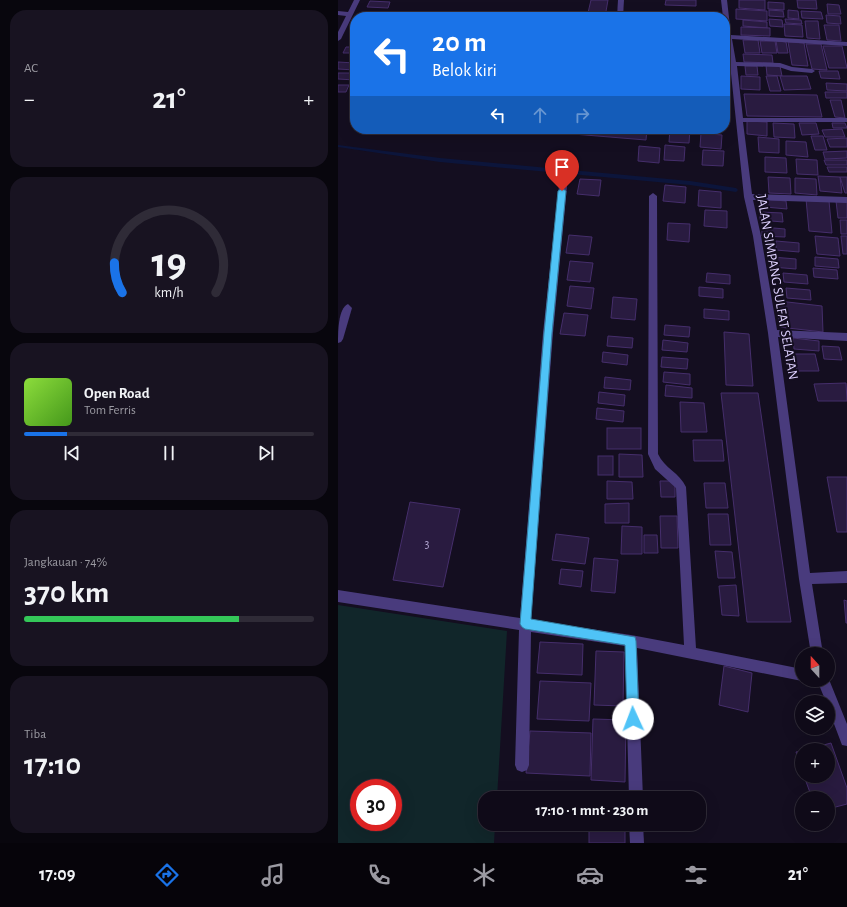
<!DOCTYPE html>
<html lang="id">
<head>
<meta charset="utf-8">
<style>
	:root { --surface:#0f0a18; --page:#181321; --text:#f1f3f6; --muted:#9b9aa2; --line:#2f2b37; --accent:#1a73e8 }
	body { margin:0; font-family:"Alegreya Sans",sans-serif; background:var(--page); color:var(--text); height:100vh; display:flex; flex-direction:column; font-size:15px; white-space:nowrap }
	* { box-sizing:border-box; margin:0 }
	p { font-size:13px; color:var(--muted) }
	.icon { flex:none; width:22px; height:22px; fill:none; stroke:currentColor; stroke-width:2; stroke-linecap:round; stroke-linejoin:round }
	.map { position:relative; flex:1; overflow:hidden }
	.sheet { display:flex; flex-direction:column; gap:10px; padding:10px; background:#08060d; width:338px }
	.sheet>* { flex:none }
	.top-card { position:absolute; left:12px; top:12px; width:380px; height:122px; border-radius:16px; box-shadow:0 4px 16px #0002,0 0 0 1px var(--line); background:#1a73e8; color:#fff; overflow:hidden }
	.needle { width:26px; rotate:339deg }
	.fabs { position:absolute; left:457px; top:647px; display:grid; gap:8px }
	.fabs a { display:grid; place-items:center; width:40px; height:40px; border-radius:50%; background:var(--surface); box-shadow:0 4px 16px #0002,0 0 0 1px var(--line); font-size:20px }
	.speed { position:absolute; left:12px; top:779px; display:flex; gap:8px; font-size:20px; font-weight:700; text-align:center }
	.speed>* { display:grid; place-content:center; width:52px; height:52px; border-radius:50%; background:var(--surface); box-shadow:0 4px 16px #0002,0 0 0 1px var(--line); line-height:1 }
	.speed .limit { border:6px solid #d22; background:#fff; color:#111 }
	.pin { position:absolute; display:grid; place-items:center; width:34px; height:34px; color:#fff; margin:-41px -17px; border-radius:50% 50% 50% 0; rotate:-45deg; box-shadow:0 0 4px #0007 }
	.pin .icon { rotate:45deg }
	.me { position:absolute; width:44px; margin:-22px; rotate:358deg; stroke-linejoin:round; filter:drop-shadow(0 0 3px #0008) }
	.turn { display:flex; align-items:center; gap:14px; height:84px; padding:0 16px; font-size:18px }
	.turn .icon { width:52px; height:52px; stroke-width:2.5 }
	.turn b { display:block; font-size:28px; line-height:34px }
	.lanes { display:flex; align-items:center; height:38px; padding:0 16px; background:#0003; justify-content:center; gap:20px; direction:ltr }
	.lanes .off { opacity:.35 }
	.big { font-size:30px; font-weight:700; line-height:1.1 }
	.sheet .card { flex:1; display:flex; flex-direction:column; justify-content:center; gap:6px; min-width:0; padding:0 14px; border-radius:16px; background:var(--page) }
	.sheet .dial { align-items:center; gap:0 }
	.dial svg { height:104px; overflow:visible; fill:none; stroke:var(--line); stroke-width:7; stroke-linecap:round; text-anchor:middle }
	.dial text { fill:var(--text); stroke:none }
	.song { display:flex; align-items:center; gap:12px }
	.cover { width:48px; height:48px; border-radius:6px; background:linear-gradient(135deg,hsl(90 70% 55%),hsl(100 70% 35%)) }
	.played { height:4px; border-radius:2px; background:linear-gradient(90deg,var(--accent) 15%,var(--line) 15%) }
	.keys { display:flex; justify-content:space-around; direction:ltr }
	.heat { display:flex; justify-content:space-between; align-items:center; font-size:22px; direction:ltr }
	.charge { height:6px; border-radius:3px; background:linear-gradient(90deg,#34c759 74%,var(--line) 0) }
	.trip { position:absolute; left:140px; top:791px; width:228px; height:40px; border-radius:16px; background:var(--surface); box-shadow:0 4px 16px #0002,0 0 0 1px var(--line); font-weight:700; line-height:40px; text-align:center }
	.tabs { display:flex; height:64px; justify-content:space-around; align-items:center; background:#06040a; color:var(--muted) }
	.tabs .icon { width:28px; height:28px }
	.tabs .current { color:var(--accent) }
	.tabs b { font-size:18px; color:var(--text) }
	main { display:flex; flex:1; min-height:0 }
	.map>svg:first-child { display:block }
</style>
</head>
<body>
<main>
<section class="sheet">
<div class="card"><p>AC</p>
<div class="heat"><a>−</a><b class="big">21°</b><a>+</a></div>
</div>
<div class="card dial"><svg viewBox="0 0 100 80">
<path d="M14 69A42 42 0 1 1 86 69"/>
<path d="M14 69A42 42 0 0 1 8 46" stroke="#1a73e8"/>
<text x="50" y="56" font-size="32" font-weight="700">19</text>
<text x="50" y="72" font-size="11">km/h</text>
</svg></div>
<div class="card">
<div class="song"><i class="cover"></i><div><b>Open Road</b><p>Tom Ferris</p></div></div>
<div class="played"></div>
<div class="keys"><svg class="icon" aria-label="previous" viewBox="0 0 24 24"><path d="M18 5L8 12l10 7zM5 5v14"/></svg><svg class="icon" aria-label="pause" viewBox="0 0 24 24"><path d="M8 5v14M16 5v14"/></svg><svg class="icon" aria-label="next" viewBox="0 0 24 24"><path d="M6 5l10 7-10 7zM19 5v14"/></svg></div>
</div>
<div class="card"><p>Jangkauan · 74%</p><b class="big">370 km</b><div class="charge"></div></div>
<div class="card"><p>Tiba</p><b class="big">17:10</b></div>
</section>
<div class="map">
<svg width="509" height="843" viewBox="0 0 509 843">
	<rect width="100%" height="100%" fill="#140e20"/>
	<path fill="#11262a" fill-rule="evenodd" d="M0 605 169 631 159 798H147V824H157L156 843H0ZM21 788H55V822H21Z"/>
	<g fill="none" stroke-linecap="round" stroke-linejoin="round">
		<polygon fill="#0c153b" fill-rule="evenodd" points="0,145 102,158 352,181 398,188 400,190 398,192 352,185 102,162 0,147"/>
	</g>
	<g fill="#291b40" stroke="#452e6b">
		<polygon points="253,0 270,0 267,17 249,17"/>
		<polygon points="328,0 358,0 358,6 327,5"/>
		<polygon points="401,0 427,0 427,10 401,8"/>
		<polygon points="459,0 478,0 479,9 460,8"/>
		<polygon points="32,1 52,2 50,8 29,7"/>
		<polygon points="430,2 446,3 446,10 430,9"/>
		<polygon points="489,4 501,5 503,14 490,14"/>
		<polygon points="398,9 429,11 429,21 398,19"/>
		<polygon points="431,10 445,11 446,17 431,16"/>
		<polygon points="450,10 460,11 461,19 450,18"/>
		<polygon points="463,11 483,12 485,19 464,18"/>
		<polygon points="28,12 49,13 47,17 26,17"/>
		<polygon points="488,15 502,16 503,24 489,23"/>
		<polygon points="431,19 444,20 445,27 432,26"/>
		<polygon points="447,19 463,20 464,24 448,23"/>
		<polygon points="405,20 429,22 429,28 405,26"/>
		<polygon points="467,21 480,21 482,39 469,38"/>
		<polygon points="446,24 464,25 465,37 447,36"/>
		<polygon points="486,25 501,25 503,41 489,40"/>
		<polygon points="403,27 432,28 432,36 403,35"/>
		<polygon points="405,40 420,40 422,53 407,53"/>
		<polygon points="422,41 437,41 439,53 424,53"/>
		<polygon points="438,41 448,42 450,53 440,53"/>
		<polygon points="450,42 466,43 470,66 454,65"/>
		<polygon points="468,44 483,44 489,70 474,69"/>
		<polygon points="485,46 504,46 509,68 491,68"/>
		<polygon points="8,47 17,47 17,53 5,53"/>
		<polygon points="405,54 434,55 435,63 406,62"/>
		<polygon points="0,62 17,63 17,70 0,69"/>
		<polygon points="428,65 442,66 444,76 429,75"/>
		<polygon points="407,66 419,66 420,75 408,75"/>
		<polygon points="481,71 500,71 502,79 483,78"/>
		<polygon points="0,73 17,73 17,80 0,79"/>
		<polygon points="403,76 422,77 422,90 403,89"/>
		<polygon points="428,76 439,76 443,91 432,91"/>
		<polygon points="442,76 469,76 473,89 446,90"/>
		<polygon points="488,83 509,84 509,91 489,90"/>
		<polygon points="0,85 11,85 8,92 0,92"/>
		<polygon points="487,92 509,92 509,98 488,98"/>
		<polygon points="406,94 479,95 484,117 409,116"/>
		<polygon points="492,100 503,100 507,118 497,117"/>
		<polygon points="409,121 429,122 429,136 409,134"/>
		<polygon points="435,123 456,124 457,138 436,137"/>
		<polygon points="461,123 478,123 481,134 464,135"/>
		<polygon points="494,123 507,123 509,128 495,128"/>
		<polygon points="236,129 309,129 308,140 235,134"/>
		<polygon points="332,129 352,129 351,143 331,142"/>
		<polygon points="504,129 507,137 487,137 484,130"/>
		<polygon points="363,133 384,135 383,149 362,147"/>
		<polygon points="473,136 485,136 489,150 477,150"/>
		<polygon points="420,137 441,139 441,153 421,152"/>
		<polygon points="509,138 509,147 492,147 489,139"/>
		<polygon points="448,141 468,142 470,157 448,155"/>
		<polygon points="327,145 347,147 346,161 326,160"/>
		<polygon points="301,146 322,148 321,163 300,161"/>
		<polygon points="365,150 386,151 385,166 364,165"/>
		<polygon points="509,151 509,158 487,159 485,152"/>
		<polygon points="427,157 448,158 449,173 427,172"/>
		<polygon points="458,159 479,160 480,175 459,174"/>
		<polygon points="486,160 509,160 509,165 488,165"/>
		<polygon points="489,167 509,167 509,172 491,172"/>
		<polygon points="480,176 502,177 504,193 482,191"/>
		<polygon points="430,177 452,178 453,194 431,193"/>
		<polygon points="502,177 509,177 509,193 507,193"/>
		<polygon points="457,178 478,179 479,195 457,193"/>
		<polygon points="242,179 263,180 261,196 239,194"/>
		<polygon points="327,185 348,187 347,203 325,201"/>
		<polygon points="361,190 383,192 383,208 360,206"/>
		<polygon points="426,199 448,201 449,209 427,207"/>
		<polygon points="468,199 491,201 494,233 471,231"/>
		<polygon points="498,201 509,202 509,218 500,218"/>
		<polygon points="367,210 389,211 389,228 366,226"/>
		<polygon points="422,212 444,213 445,222 422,220"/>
		<polygon points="502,220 509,220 509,234 503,234"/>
		<polygon points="330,223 352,224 351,242 329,240"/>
		<polygon points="424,227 447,229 447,237 424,236"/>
		<polygon points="231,235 254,237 251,255 228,253"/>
		<polygon points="477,236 500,238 502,256 479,254"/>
		<polygon points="503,236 509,236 509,254 505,254"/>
		<polygon points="438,241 461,243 461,252 438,250"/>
		<polygon points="434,257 458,259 458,269 434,267"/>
		<polygon points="477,257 500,259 501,268 477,266"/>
		<polygon points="232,261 255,263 252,282 229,280"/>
		<polygon points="475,268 499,270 500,279 476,277"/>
		<polygon points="369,273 392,275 392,284 368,282"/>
		<polygon points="445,273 469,275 470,284 446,282"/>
		<polygon points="232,286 256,288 253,309 229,306"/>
		<polygon points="361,287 385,289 385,298 361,296"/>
		<polygon points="448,288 472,290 473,300 449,298"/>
		<polygon points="275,297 299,299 297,320 273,318"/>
		<polygon points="441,301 484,306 485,332 441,327"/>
		<polygon points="366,309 391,311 391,320 366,318"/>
		<polygon points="226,313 250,315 247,336 222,334"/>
		<polygon points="327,325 352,327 351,337 326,335"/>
		<polygon points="386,332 411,334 415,386 388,385"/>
		<polygon points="270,336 295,338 294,348 269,346"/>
		<polygon points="455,338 481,341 481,351 456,349"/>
		<polygon points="325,340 350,343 349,352 324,350"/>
		<polygon points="484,346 501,347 504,360 486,359"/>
		<polygon points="265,352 290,355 289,365 264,362"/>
		<polygon points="455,354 477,354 481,371 459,371"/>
		<polygon points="324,357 350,359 349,369 323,367"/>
		<polygon points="326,372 352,374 352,385 325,382"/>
		<polygon points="267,377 293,380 292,390 266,388"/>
		<polygon points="508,383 509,401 480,401 476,384"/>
		<polygon points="328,385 354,388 354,398 327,396"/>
		<polygon points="261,392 287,395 286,406 260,403"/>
		<polygon points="383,393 420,393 453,622 409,622"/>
		<polygon points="342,402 366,403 369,432 343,432"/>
		<polygon points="259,408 286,411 285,422 258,419"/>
		<rect x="269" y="428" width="34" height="21"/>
		<polygon points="355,440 384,440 386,461 356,461"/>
		<polygon points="281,454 304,455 305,477 281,477"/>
		<rect x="260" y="456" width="15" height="19"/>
		<polygon points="489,477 509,477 509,532 499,532"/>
		<polygon points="269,481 294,482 295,499 269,499"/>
		<polygon points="322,481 337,481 337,497 323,497"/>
		<polygon points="366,483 387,483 390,508 368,508"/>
		<polygon points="72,502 122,509 105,587 55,580"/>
		<polygon points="291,503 291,523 267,523 267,504"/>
		<polygon points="370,514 390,514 393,545 372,545"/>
		<polygon points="322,516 339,516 340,548 323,548"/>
		<polygon points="284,526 304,527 304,554 283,554"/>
		<polygon points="218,534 251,538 247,564 214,560"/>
		<polygon points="306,535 319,535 320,553 306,553"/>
		<polygon points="377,551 394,552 397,578 380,578"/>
		<polygon points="256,558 280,560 277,593 253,591"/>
		<polygon points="223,569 245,571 243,587 221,584"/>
		<polygon points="398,585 401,616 384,615 381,586"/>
		<polygon points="506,600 509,601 509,623 508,623"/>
		<polygon points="202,642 245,644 244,675 199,673"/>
		<polygon points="258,651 286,652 285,706 256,705"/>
		<polygon points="386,666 414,673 410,712 381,705"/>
		<polygon points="202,681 253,683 251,721 199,719"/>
		<polygon points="255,719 288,720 287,782 253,780"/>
		<polygon points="192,731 253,733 252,776 188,773"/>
		<polygon points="493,743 509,788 509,804 490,809 490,798 474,798 466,776 490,776 490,750 467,750"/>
		<polygon points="464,751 464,769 458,752"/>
		<rect x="251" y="824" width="36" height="19"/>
	</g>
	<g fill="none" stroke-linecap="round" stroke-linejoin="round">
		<g fill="#493b7d" fill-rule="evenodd">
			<polygon points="16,0 22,0 3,39 0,41 0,32 8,16 0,15 0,11 10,12"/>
			<polygon points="280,0 286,0 285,17 279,17"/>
			<polygon points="383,0 389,0 393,35 509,42 509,46 394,39 398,62 442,63 454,67 474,69 477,71 474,73 453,71 441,67 399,66 405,118 509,118 509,122 405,122 414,194 509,197 509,203 415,200 423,236 439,330 509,333 509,341 440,337 472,573 509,571 509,583 474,584 485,654 473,654 461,579 430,333 415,236 406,197 392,64 387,39 387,17 385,17"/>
			<path d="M226 173 230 176 215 333 193 620 293 635 346 645 338 488 317 469 310 454 311 196 315 193 319 196 320 454C326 468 342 473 348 487L358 648 464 669V680H467L464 681 299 648 305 798H291L287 646 193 632 191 765 189 770 184 772 179 770 177 765 181 630 0 602V590L182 618 205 333 222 176Z"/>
			<path d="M10 304 14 308 5 339 3 342 0 343C0 333 0 308 10 304Z"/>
			<polygon points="490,677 509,724 509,746 504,745 490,708 490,702 488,702 479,680 490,680"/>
			<polygon points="291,824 305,824 306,843 292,843"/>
		</g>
	</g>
	<polygon fill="#4fc3f7" stroke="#337fa1" points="224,188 228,191 214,333 193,619 297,637 298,641 301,719 299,723 295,725 291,723 289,719 287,645 187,629 184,627 182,624 206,333 220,191"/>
	<g text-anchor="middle" stroke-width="4" stroke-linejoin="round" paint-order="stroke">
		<g font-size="12" fill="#afa2ce">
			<text x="89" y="548">3</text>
		</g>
		<g font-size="14" fill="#dccffd" stroke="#140e20">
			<text transform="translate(440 287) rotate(80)" y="5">JALAN SIMPANG SULFAT SELATAN</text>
		</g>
	</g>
</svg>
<div class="fabs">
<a><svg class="needle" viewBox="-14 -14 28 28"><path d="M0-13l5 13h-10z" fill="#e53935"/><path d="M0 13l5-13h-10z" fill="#9b9aa2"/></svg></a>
<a><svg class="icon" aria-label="layers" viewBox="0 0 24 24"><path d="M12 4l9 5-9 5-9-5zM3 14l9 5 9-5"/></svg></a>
<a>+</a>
<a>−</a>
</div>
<div class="speed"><div class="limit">30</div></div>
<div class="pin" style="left:224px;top:191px;background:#d93025"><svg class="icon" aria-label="arrive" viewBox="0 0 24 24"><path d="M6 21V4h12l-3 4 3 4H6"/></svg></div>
<svg class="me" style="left:295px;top:719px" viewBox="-20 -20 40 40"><circle r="19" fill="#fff"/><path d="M0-13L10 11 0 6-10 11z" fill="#4fc3f7"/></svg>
<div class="trip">17:10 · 1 mnt · 230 m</div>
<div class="top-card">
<div class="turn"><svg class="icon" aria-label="left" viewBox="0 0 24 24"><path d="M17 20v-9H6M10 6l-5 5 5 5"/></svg><div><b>20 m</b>Belok kiri</div></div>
<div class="lanes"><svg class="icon" aria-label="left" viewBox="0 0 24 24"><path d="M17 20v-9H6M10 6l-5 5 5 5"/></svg><svg class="icon off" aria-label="ahead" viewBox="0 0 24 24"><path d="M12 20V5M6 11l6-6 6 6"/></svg><svg class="icon off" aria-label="right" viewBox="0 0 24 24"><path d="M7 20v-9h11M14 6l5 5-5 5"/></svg></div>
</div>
</div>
</main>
<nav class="tabs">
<b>17:09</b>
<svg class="icon current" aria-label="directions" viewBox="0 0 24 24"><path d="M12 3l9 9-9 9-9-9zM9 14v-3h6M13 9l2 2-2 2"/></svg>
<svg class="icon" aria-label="music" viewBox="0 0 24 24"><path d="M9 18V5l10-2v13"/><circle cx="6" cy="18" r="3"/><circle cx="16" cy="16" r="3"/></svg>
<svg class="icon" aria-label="phone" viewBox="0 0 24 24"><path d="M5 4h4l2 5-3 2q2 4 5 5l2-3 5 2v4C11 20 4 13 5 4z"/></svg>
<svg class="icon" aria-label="climate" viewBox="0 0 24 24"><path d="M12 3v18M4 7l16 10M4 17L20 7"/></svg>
<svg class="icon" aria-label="car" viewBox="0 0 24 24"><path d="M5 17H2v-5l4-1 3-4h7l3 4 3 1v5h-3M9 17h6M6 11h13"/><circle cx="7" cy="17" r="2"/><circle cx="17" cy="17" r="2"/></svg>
<svg class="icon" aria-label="filters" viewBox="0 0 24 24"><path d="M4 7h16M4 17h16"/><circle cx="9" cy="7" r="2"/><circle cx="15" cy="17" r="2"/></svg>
<b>21°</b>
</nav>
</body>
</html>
